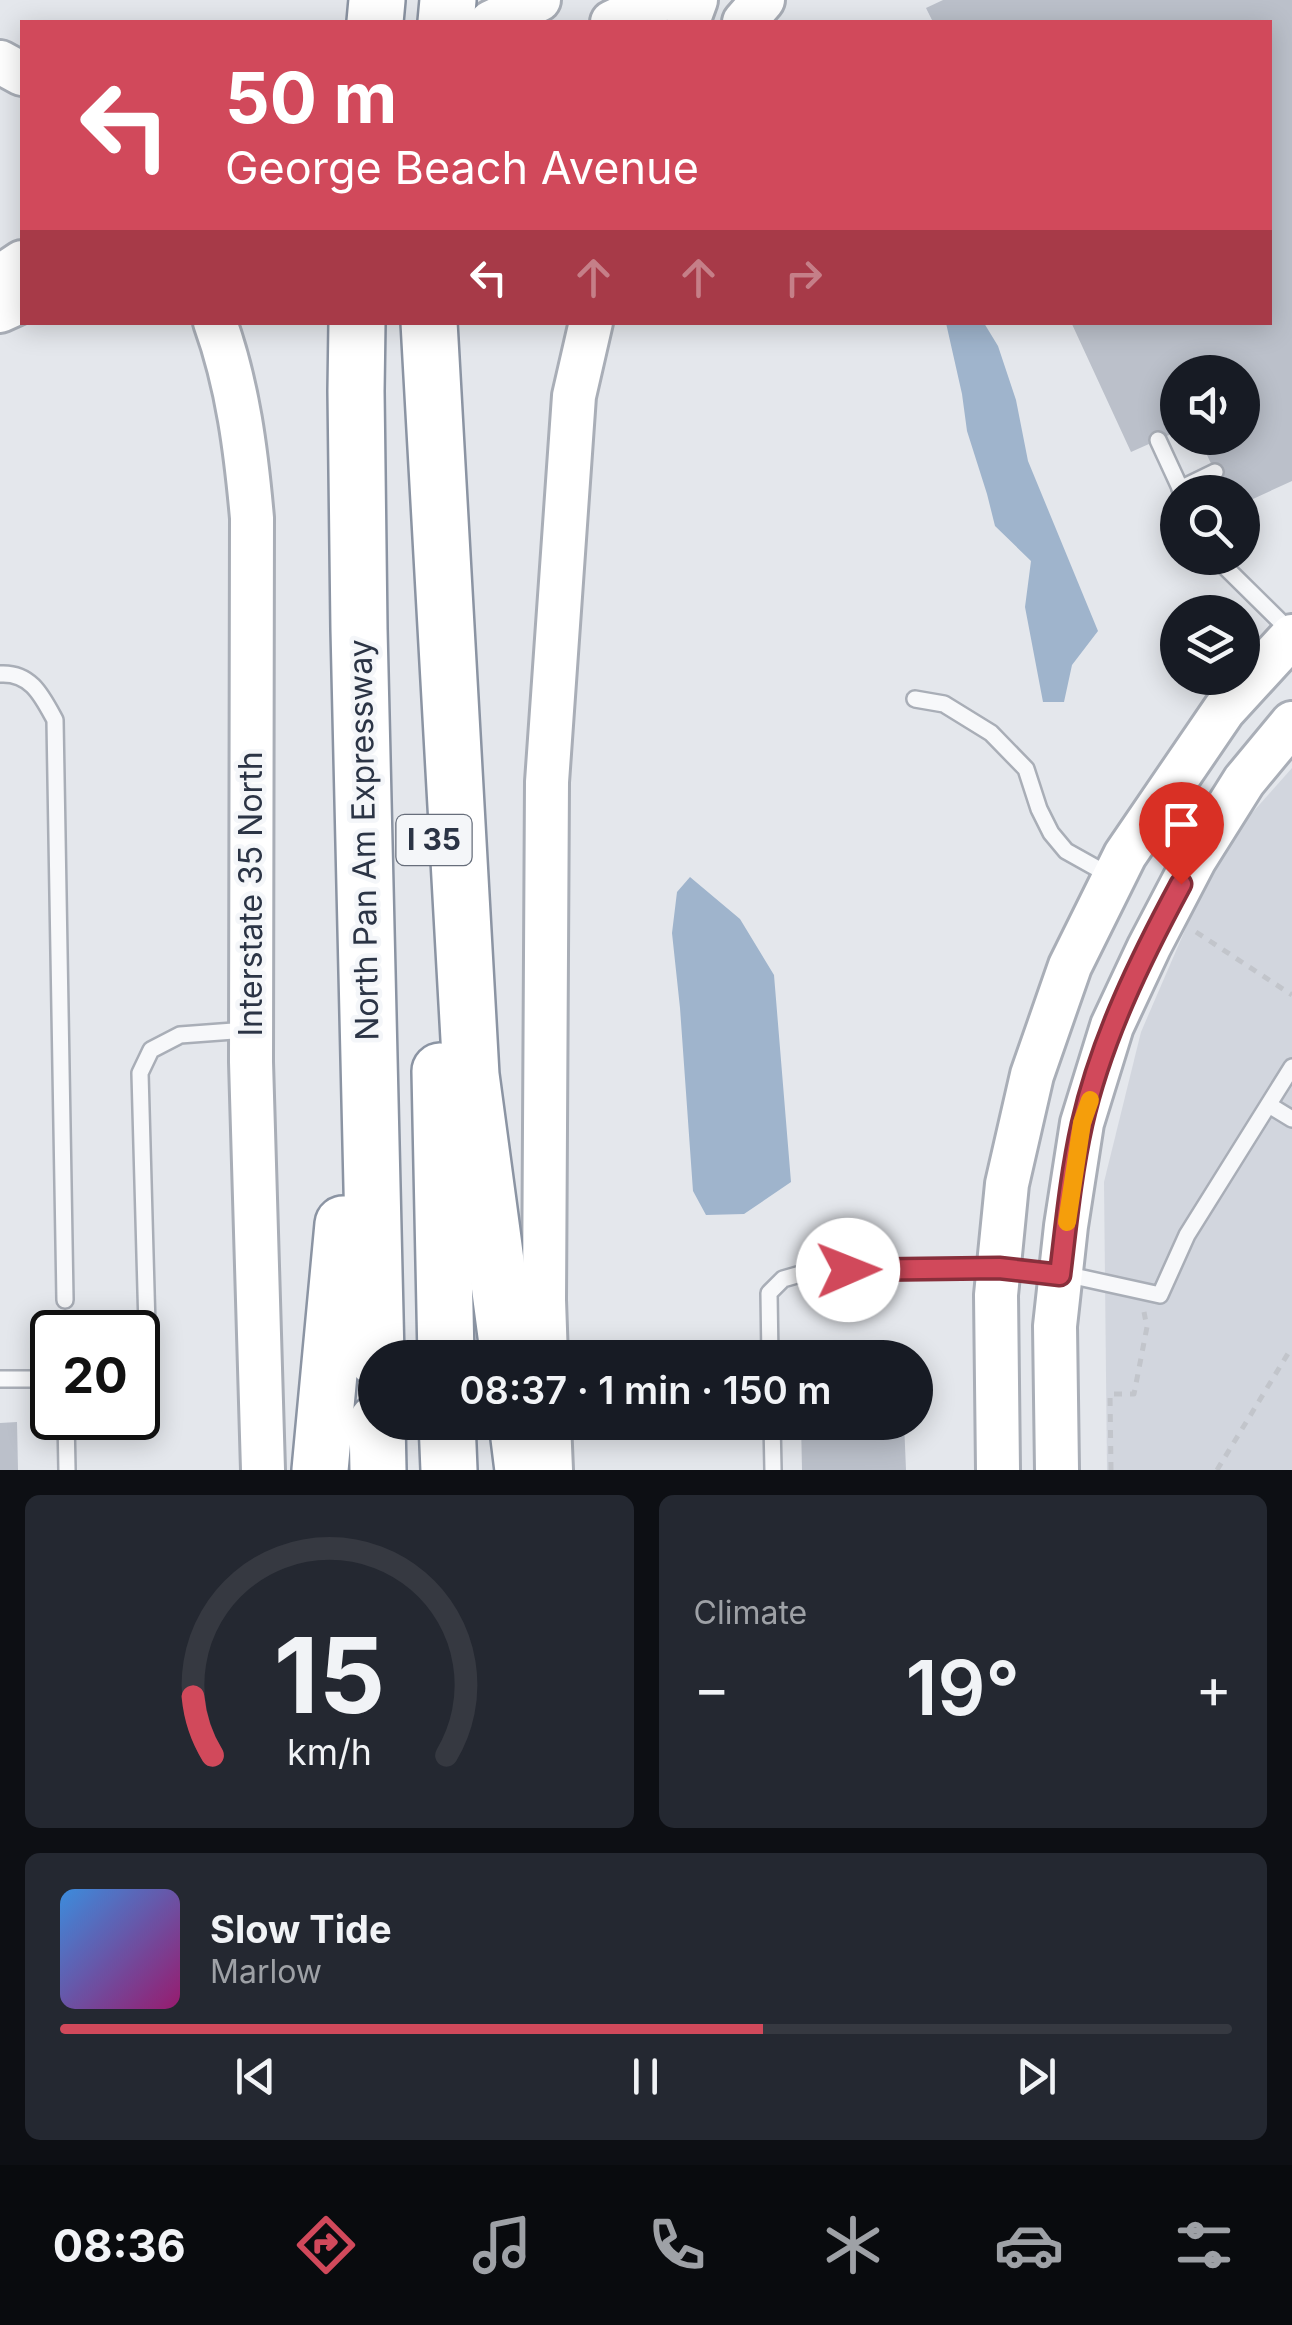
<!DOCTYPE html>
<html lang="en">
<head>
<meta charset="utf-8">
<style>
	:root { --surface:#171b24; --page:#242831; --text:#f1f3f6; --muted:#9ea1a6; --line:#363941; --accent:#d1495b }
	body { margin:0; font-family:Inter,sans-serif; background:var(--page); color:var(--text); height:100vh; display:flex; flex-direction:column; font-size:38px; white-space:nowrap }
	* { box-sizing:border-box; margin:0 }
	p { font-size:32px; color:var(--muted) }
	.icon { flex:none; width:55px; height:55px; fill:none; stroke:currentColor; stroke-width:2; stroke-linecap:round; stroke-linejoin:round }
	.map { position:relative; height:1470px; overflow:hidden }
	.details { display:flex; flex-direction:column; gap:25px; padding:25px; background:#0d0f14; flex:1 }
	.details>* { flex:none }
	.hud { position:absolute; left:20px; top:20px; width:1252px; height:305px; border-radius:0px; box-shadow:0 5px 25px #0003; background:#d1495b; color:#fff; overflow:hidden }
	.controls { position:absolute; left:1160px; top:355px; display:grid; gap:20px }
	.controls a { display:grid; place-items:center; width:100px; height:100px; border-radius:50%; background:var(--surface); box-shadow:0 5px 25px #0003; font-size:50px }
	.speed { position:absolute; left:30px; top:1310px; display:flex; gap:20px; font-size:50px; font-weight:700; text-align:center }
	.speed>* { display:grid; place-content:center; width:130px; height:130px; border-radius:50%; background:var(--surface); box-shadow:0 5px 25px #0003; line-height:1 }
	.speed .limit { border:5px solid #111; border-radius:15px; background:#fff; color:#111 }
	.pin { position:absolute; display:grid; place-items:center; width:85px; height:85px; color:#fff; margin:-102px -42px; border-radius:50% 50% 50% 0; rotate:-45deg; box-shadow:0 0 10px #0007 }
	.pin .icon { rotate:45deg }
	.me { position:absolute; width:110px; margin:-55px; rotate:89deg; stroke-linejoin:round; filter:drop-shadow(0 0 8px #0008) }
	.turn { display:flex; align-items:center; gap:35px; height:210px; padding:0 40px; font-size:45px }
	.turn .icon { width:130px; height:130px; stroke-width:2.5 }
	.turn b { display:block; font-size:70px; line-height:85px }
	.lanes { display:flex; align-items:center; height:95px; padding:0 40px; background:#0003; justify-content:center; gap:50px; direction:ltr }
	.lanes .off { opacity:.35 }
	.big { font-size:75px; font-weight:600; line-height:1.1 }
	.details .tile { flex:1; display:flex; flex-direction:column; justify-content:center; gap:15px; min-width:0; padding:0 35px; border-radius:15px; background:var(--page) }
	.details .dial { align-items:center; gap:0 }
	.dial svg { height:260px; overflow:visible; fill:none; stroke:var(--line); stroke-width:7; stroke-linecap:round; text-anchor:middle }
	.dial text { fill:var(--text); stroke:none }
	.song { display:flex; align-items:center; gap:30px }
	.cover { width:120px; height:120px; border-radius:15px; background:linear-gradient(135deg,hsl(210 70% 55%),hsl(320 70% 35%)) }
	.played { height:10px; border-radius:5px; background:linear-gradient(90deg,var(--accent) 60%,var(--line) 60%) }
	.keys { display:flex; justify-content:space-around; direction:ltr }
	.heat { display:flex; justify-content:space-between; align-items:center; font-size:55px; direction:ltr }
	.details .tiles { flex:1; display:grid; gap:25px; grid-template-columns:1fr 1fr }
	.tile:last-child { grid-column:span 2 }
	.trip { position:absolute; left:358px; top:1340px; width:575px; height:100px; border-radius:50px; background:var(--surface); box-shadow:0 5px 25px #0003; font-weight:600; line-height:100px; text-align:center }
	.tab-bar { display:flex; height:160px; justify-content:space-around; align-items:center; background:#090b0e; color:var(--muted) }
	.tab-bar .icon { width:70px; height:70px }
	.tab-bar .active { color:var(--accent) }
	.tab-bar b { font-size:45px; color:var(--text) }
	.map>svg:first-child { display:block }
</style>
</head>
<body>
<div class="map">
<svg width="1292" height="1470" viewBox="0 0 1292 1470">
	<rect width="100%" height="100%" fill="#e4e7ec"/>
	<polygon fill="#d2d6de" points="1292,768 1292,1470 1107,1470 1104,1182 1141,1032 1220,849"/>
	<g fill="#9fb4cc">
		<polygon points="946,323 984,323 998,346 1016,400 1028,461 1098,631 1072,665 1064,702 1043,702 1025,607 1031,561 995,526 987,494 967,431 962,394"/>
		<polygon points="690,877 740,919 774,975 791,1182 744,1214 706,1215 693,1191 680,1008 672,933 677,892"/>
	</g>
	<g fill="#bbc0ca">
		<polygon points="943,0 1292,0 1292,481 1242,504 1242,492 1225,492 1215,472 1199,438 1242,438 1242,372 1178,372 1178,431 1131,452 1071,322 1270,322 1270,22 933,22 926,8"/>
		<polygon points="17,1422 18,1470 0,1470 0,1423"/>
		<polygon points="801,1422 904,1422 906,1470 802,1470"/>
	</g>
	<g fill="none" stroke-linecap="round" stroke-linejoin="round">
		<defs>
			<g id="lane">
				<polyline points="1158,440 1182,492"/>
				<polyline points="1180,489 1215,472"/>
				<polyline points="1216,558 1291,632"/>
				<path d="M0 674C31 672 42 696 55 720L65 1300"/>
				<polyline points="915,699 944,704 991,733 1026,769 1039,809 1051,833 1066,851 1100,870"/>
				<polyline points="1269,1105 1292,1119"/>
				<polyline points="138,1355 147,1327 140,1073 151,1050 180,1035 247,1030"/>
				<polyline points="770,1358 769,1293 783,1279 811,1271 999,1268 1078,1277 1160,1295 1187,1235 1292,1067"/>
				<polyline points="0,1379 52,1379"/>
				<polyline points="66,1418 67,1470"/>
				<polyline points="772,1422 773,1470"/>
			</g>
			<g id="secondary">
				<polyline points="491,22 539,0"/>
				<polyline points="612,22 660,0"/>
				<polyline points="688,22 696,0"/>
				<polyline points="744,22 763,0"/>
				<polyline points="0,62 22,74"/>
				<polyline points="0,277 22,262"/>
				<polyline points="0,311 22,301"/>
				<path d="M215 322C238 386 246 451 252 518L251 1062 263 1470"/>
				<polyline points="546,1358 544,1300 547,782 574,396 591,322"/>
				<polyline points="549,1422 551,1470"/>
				<polyline points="998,1470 996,1295 1007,1184 1032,1075 1070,966 1125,855 1224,710 1292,636"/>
				<polyline points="1057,1470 1055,1326 1066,1226 1082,1123 1112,1026 1149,947 1195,859 1244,781 1292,723"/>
			</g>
			<g id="highway">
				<polyline points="375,22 377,0"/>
				<polyline points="446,22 448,0"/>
				<polyline points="357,322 356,391 359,629 376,1358"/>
				<polyline points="429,322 471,1075 509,1358"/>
				<polyline points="440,1071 446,1358"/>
				<polyline points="377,1422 378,1470"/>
				<polyline points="447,1422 449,1470"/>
				<polyline points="517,1422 523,1470"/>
				<polyline points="320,1470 343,1224"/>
			</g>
		</defs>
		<use href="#lane" stroke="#a9aeb7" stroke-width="20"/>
		<use href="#secondary" stroke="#a9aeb7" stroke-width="48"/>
		<use href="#highway" stroke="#8b94a3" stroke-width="60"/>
		<g stroke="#c2c5cb" stroke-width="5" stroke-dasharray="8 8" stroke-linecap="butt">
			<polyline points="1196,932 1292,995"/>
			<polyline points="1111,1470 1110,1394 1134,1394 1147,1327 1144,1312"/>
			<polyline points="1217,1470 1292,1347"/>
		</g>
		<use href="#lane" stroke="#f7f8fa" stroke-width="15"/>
		<use href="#secondary" stroke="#fff" stroke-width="42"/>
		<use href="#highway" stroke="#fff" stroke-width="55"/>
	</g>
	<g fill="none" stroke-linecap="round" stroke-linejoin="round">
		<defs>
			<path id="route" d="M848 1270 999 1268 1060 1275C1066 1225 1071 1173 1082 1124 1101 1040 1140 960 1181 884"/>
		</defs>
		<use href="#route" stroke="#882f3b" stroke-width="25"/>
		<use href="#route" stroke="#d1495b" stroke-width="18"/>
		<polyline stroke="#f59e0b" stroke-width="18" points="1067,1222 1082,1123 1090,1100"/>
	</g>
	<g text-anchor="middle" stroke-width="9" stroke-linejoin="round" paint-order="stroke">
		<rect fill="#f4f6f9" stroke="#676e7b" stroke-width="2.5" x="396.5" y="815" width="75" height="50" rx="8"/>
		<g font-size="30" font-weight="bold" fill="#2b3445">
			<text x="434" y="850">I 35</text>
		</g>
		<g font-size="32" fill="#2b3445" stroke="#f4f6f9">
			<text transform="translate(364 840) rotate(-91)" y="11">North Pan Am Expressway</text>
			<text transform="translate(251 894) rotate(-90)" y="11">Interstate 35 North</text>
		</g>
	</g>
</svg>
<div class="controls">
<a><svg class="icon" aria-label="sound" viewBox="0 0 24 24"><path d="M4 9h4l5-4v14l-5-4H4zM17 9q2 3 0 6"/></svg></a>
<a><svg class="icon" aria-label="search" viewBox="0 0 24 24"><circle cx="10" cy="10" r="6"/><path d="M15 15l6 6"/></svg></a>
<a><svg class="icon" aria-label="layers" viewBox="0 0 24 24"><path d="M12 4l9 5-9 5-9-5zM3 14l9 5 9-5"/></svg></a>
</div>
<div class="speed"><div class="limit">20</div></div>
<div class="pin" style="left:1181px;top:884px;background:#d93025"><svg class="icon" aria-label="arrive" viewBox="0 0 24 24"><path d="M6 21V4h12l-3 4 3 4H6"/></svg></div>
<svg class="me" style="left:848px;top:1270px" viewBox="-20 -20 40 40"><circle r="19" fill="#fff"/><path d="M0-13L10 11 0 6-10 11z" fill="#d1495b"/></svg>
<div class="trip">08:37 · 1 min · 150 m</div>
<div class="hud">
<div class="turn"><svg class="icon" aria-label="left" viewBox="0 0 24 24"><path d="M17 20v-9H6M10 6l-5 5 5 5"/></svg><div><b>50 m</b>George Beach Avenue</div></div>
<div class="lanes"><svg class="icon" aria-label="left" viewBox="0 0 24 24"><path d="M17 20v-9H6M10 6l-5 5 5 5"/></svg><svg class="icon off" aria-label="ahead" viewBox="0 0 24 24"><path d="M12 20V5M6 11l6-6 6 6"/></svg><svg class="icon off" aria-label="ahead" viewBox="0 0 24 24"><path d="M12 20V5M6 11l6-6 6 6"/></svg><svg class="icon off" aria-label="right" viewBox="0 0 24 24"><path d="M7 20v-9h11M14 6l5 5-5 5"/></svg></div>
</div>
</div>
<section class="details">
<div class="tiles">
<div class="tile dial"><svg viewBox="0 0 100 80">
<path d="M14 69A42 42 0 1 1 86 69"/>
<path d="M14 69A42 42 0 0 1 8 51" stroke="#d1495b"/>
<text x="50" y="56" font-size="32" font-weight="700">15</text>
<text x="50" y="72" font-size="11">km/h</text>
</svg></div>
<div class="tile"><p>Climate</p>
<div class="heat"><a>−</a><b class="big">19°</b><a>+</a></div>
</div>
<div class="tile">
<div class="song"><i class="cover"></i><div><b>Slow Tide</b><p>Marlow</p></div></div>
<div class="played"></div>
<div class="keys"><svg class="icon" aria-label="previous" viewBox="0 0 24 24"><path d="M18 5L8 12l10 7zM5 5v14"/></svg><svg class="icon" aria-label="pause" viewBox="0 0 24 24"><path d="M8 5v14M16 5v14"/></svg><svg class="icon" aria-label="next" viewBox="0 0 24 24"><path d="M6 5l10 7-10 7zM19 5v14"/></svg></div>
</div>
</div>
</section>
<nav class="tab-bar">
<b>08:36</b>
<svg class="icon active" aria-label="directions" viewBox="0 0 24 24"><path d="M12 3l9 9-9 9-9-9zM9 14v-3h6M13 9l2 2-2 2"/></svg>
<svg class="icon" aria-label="music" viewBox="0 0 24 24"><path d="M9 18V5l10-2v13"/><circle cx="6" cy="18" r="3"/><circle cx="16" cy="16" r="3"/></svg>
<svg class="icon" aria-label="phone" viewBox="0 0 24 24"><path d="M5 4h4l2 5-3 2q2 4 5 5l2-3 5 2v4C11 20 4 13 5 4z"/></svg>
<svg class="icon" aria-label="climate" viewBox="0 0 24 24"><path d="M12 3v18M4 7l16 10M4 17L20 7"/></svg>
<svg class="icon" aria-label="car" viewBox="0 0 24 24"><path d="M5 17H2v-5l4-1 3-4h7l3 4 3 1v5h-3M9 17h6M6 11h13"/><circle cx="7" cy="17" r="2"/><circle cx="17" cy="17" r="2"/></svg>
<svg class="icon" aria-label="filters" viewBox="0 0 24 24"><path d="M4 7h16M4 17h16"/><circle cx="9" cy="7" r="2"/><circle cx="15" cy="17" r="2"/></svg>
</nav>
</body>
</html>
